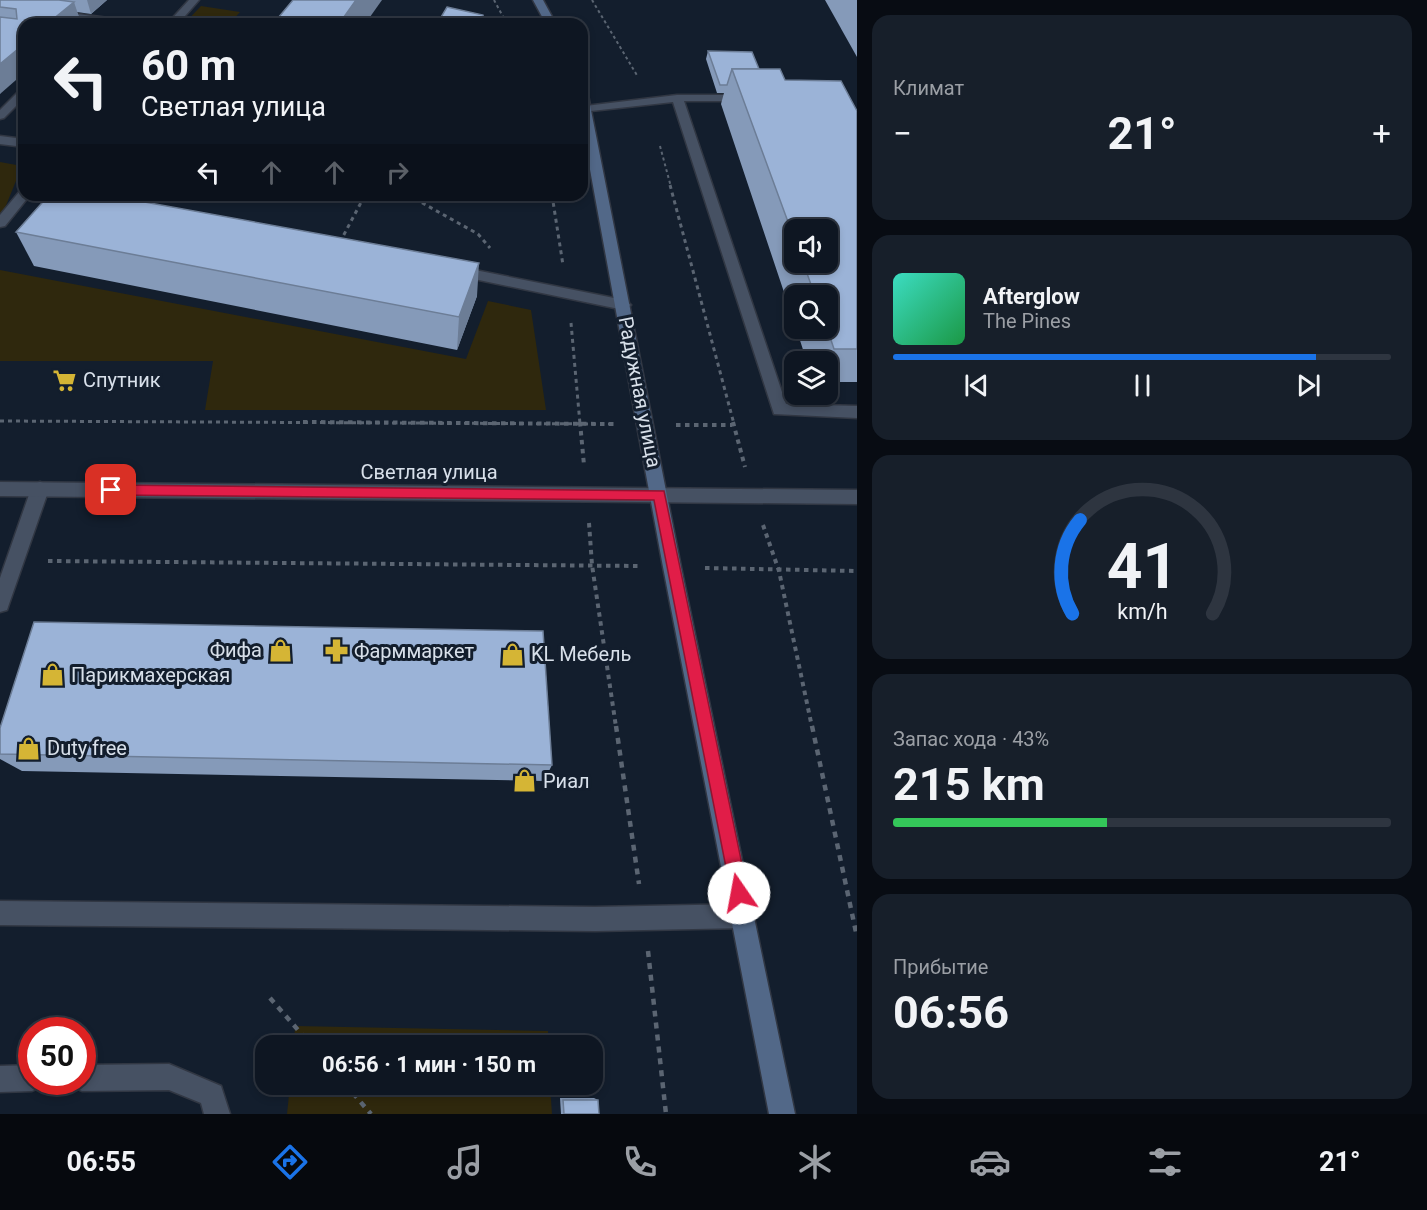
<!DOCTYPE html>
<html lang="ru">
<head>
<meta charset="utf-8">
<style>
	:root { --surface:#0e1622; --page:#171f2a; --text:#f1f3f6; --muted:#9b9fa5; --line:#2e3540; --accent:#1a73e8 }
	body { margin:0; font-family:Roboto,sans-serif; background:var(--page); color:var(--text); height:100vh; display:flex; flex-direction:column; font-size:22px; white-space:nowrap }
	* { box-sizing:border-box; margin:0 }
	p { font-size:20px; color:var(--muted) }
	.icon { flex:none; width:33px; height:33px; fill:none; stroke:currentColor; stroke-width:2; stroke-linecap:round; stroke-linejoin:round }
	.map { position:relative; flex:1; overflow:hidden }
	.side { display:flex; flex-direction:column; gap:15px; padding:15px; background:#080c13; width:570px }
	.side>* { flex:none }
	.guide { position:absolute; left:18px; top:18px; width:570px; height:183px; border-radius:18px; box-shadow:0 3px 9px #0003,0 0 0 2px var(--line); background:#0e1622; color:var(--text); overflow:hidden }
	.controls { position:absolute; left:784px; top:219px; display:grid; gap:12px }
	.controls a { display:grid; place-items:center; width:54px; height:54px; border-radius:12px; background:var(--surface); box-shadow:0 3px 9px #0003,0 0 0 2px var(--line); font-size:30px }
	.speed { position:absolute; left:18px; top:1017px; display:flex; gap:12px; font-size:30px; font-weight:700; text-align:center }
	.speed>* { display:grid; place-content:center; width:78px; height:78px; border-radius:50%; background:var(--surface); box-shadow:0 3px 9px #0003,0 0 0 2px var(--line); line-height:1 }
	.speed .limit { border:9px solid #d22; background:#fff; color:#111 }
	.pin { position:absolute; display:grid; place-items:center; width:51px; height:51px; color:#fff; margin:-26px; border-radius:12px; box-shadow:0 3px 9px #0006 }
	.me { position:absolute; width:66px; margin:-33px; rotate:348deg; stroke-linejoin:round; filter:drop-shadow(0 0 4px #0008) }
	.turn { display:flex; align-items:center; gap:21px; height:126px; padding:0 24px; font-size:27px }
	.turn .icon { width:78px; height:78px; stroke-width:2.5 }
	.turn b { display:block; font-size:42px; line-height:51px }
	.lanes { display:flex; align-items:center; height:57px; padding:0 24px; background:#0003; justify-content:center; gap:30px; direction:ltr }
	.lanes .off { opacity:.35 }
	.big { font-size:45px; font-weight:700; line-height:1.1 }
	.side .card { flex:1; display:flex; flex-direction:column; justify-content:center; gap:9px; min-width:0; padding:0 21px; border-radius:18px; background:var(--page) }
	.side .dial { align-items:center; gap:0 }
	.dial svg { height:156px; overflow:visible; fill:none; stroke:var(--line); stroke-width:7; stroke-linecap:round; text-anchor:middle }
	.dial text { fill:var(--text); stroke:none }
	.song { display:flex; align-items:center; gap:18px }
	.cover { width:72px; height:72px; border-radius:9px; background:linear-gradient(135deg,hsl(170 70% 55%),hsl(140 70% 35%)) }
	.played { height:6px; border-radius:3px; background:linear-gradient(90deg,var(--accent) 85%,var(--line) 85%) }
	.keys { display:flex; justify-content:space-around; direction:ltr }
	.heat { display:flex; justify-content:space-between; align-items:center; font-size:33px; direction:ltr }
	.charge { height:9px; border-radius:4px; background:linear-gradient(90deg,#34c759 43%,var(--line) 0) }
	.trip { position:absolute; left:255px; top:1035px; width:348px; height:60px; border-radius:18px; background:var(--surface); box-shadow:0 3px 9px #0003,0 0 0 2px var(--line); font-weight:700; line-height:60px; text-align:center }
	.tabs { display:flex; height:96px; justify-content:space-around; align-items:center; background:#06090e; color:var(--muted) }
	.tabs .icon { width:42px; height:42px }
	.tabs .active { color:var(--accent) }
	.tabs b { font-size:27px; color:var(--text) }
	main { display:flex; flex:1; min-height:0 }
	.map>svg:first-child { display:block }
</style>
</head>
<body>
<main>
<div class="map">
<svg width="857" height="1114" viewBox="0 0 857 1114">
	<rect width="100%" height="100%" fill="#131e2d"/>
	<g fill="#2f280d">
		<polygon points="201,6 240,12 229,24 184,24"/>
		<polygon points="0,162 22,166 5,208 0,214"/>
		<polygon points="0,270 466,359 488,301 531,310 546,410 205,410 213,361 0,361"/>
		<polygon points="295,1026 548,1031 548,1045 294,1045"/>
		<polygon points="290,1085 550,1085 552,1114 287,1114"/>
	</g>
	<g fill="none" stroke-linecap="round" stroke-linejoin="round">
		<defs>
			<g id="service">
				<polygon points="189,0 199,0 178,24 167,24"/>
				<polygon points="55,11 131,21 136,24 108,24 51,16 51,12"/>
				<polygon points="24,89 24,98 4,118 0,119 0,110 20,90"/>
				<polygon points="677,95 745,95 751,98 745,101 684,101 786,404 857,406 857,418 774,414 673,102 582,112 582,106 585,106"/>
				<polygon points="0,136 24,139 24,147 0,144"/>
				<polygon points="24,190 24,195 30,195 5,226 0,227 0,215 20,191"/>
				<polygon points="455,266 624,300 631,305 624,310 450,274 448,271 450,268"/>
				<polygon points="40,482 46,484 49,489 9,604 7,610 0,612 0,578 31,489 34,484"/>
				<polygon points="0,901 595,907 744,904 752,908 756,916 752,924 744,928 595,931 0,925"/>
				<polygon points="169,1064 221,1086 230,1114 204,1114 201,1103 169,1090 82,1091 73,1087 71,1082 82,1082 82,1065"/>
				<polygon points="32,1065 32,1082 43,1082 41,1087 32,1091 0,1092 0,1066"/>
			</g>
			<polygon id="minor" points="0,482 857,490 857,504 0,496"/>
			<g id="secondary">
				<polygon points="533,0 543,0 556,24 546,24"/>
				<polygon points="582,92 588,95 681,567 795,1114 769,1114 663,567 582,126"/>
			</g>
		</defs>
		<use href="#service" stroke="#313743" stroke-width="3"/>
		<use href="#minor" stroke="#313743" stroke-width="3"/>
		<use href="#secondary" stroke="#313743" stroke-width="3"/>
		<g stroke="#5b6572" stroke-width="2" stroke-dasharray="3 3" stroke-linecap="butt">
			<polyline points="494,0 507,24"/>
			<polyline points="592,0 638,77"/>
			<polyline points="660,146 671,187"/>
		</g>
		<g stroke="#5b6572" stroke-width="3" stroke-dasharray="4 4" stroke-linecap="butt">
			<polyline points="670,185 734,424"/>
			<polyline points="408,195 478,234 490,248"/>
			<polyline points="552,195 563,265"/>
			<polyline points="340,242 365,195"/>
			<polyline points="571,323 580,424"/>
			<polyline points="0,421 610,424"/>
		</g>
		<g stroke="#5b6572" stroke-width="4" stroke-dasharray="4.5 4.5" stroke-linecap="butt">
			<polyline points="303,422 614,424"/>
			<polyline points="580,422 584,465"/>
			<polyline points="733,422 745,467"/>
			<polyline points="676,425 732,425"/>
			<polyline points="589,523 592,565 616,727"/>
			<polyline points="763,525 779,571 812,727"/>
			<polyline points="48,561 640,566"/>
			<polyline points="705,568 857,571"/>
		</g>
		<g stroke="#5b6572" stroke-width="4.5" stroke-dasharray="6 6" stroke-linecap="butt">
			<polyline points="616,726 639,884"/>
			<polyline points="812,726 857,937"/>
			<polyline points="648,951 666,1114"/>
			<polyline points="270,998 312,1046"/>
			<polyline points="345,1084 371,1114"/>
		</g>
		<use href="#service" fill="#465163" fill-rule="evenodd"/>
		<use href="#minor" fill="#465163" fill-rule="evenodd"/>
		<use href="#secondary" fill="#526888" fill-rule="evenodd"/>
	</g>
	<g fill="#859ab9" fill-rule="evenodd">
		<polygon points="0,0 107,0 91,14 77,12 81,23 80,24 24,24 0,94"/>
		<polygon points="825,0 857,0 857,57"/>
		<path d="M708 51 759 69 857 111V382H828V362H807L796 328H828V296H795V325L721 104 724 93H717L706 59ZM795 230 828 262H795Z"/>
		<polygon points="16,232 477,296 457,350 34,266"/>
		<polygon points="0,728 552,765 544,781 22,771 0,759"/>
		<polygon points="560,1098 594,1098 598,1100 599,1114 561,1114"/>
	</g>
	<g fill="#6c7d96">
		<polygon points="87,0 107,0 91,14"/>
		<polygon points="356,0 382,0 365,24 339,24"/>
		<polygon points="74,2 81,23 80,24 47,24"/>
		<polygon points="24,44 24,73 0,94 0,64"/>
		<polygon points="479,263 477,296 457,350 459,317"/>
	</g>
	<g fill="#9bb3d7" stroke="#6c7d96" stroke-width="1.5">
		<polygon points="0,0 59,0 74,2 47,24 24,24 24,44 0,64 0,17 17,19 16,9 0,7"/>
		<polygon points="293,0 356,0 339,24 273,24"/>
		<polygon points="447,7 483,15 484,24 437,24"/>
		<polygon points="708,51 752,52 759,69 732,69 727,85 720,85"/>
		<polygon points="732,69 780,69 785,80 841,81 857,111 857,349 834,349 827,328 828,328 828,296 815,296 803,262 828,262 828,230 795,230 795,241"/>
		<polygon points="49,195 106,195 479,263 459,317 16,232"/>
		<polygon points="34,622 543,631 552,765 0,754 0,728"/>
		<polygon points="563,1100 598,1100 599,1114 564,1114"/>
	</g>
	<polygon fill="#e11d48" stroke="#92132f" stroke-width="1.5" points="111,485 664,491 748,893 745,899 739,902 733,899 731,893 654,500 111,495 105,490"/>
	<defs>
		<symbol id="supermarket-bare" viewBox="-9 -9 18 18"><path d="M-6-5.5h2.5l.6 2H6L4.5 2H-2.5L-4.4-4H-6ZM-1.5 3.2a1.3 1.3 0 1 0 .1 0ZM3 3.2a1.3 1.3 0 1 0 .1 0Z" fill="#d5b535" stroke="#131e2d" stroke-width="2.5" paint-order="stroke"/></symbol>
		<symbol id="shop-bare" viewBox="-9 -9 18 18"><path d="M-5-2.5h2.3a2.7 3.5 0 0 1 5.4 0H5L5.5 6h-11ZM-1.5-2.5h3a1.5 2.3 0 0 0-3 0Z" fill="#d5b535" stroke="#131e2d" stroke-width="2.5" paint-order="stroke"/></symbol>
		<symbol id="pharmacy-bare" viewBox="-9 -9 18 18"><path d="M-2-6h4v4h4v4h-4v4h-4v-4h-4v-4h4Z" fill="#d5b535" stroke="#131e2d" stroke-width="2.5" paint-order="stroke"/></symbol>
	</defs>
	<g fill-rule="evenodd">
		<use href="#supermarket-bare" x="48" y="364" width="33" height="33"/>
		<use href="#shop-bare" x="264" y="634" width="33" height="33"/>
		<use href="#pharmacy-bare" x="320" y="634" width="33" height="33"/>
		<use href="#shop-bare" x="496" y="638" width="33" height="33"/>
		<use href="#shop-bare" x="36" y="658" width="33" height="33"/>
		<use href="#shop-bare" x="12" y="732" width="33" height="33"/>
		<use href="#shop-bare" x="508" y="764" width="33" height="33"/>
	</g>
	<g text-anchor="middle" stroke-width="6" stroke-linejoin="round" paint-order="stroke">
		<g font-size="20" fill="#d8e0ea" stroke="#131e2d" text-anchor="start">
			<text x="83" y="387">Спутник</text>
			<text x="262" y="657" text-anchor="end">Фифа</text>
			<text x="354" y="658">Фарммаркет</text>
			<text x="531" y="661">KL Мебель</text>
			<text x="71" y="682">Парикмахерская</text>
			<text x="47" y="755">Duty free</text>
			<text x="543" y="788">Риал</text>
		</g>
		<g font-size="20" fill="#d8e0ea" stroke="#131e2d">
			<text transform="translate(640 392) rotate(79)" y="7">Радужная улица</text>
			<text x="429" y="479">Светлая улица</text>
		</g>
	</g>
</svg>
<div class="controls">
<a><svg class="icon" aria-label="sound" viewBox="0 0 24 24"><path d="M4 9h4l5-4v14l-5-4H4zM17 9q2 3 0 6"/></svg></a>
<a><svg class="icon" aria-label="search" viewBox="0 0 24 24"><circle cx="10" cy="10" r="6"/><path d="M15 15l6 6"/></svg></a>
<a><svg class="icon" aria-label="layers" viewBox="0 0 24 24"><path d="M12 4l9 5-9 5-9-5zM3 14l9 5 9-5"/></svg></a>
</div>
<div class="speed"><div class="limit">50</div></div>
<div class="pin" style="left:111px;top:490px;background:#d93025"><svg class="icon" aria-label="arrive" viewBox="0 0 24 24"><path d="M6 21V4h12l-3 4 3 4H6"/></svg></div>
<svg class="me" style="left:739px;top:893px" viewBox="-20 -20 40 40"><circle r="19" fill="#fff"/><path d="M0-13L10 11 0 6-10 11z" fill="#e11d48"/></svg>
<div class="trip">06:56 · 1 мин · 150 m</div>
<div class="guide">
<div class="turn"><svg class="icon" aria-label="left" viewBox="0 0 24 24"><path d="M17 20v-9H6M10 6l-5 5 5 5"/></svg><div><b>60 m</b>Светлая улица</div></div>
<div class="lanes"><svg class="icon" aria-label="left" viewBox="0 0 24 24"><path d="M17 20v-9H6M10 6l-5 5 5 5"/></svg><svg class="icon off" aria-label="ahead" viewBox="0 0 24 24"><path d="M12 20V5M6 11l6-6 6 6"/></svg><svg class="icon off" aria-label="ahead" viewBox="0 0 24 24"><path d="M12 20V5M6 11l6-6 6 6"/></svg><svg class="icon off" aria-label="right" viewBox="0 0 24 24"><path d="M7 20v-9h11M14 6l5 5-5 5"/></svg></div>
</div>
</div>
<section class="side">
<div class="card"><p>Климат</p>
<div class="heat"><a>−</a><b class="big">21°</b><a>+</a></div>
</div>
<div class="card">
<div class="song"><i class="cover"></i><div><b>Afterglow</b><p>The Pines</p></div></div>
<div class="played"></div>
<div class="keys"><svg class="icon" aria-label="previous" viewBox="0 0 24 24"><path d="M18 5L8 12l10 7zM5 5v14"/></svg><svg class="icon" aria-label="pause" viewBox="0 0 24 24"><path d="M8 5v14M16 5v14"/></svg><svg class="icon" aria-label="next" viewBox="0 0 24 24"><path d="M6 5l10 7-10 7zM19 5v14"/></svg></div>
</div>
<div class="card dial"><svg viewBox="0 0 100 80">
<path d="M14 69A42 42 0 1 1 86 69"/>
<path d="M14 69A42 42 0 0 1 18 21" stroke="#1a73e8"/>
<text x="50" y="56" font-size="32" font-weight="700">41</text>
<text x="50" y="72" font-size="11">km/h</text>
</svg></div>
<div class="card"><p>Запас хода · 43%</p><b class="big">215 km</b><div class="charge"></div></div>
<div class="card"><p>Прибытие</p><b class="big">06:56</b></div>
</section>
</main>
<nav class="tabs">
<b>06:55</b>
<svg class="icon active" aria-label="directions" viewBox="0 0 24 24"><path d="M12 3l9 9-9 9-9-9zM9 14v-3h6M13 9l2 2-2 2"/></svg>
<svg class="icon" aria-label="music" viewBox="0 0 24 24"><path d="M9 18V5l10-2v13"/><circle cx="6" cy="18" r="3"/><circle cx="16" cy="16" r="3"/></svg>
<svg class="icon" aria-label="phone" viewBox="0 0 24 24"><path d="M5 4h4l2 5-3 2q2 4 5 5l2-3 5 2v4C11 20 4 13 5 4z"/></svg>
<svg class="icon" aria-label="climate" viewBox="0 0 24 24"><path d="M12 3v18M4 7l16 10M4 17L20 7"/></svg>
<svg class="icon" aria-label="car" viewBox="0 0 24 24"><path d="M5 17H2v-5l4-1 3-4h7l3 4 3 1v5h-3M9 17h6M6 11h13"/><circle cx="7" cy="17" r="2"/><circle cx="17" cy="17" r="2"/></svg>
<svg class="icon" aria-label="filters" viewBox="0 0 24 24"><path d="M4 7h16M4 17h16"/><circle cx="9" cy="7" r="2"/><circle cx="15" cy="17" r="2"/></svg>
<b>21°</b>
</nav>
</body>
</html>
